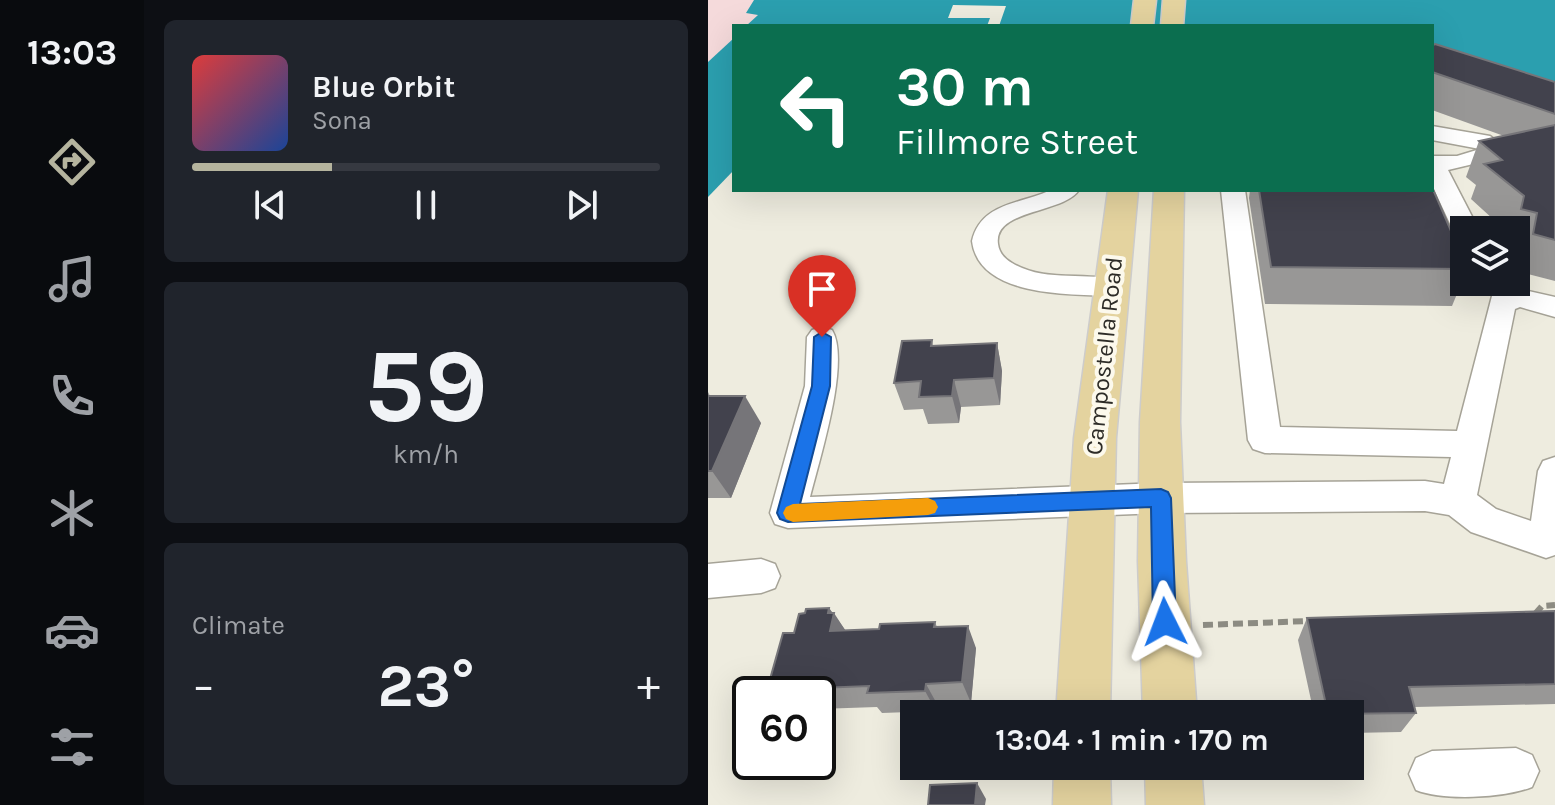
<!DOCTYPE html>
<html lang="en">
<head>
<meta charset="utf-8">
<style>
	:root { --surface:#171b24; --page:#20242c; --text:#f1f3f6; --muted:#9ea1a6; --line:#363941; --accent:#b5b49e }
	body { margin:0; font-family:Karla,sans-serif; background:var(--page); color:var(--text); height:100vh; display:flex; flex-direction:column; font-size:30px; white-space:nowrap }
	* { box-sizing:border-box; margin:0 }
	p { font-size:26px; color:var(--muted) }
	.icon { flex:none; width:44px; height:44px; fill:none; stroke:currentColor; stroke-width:2; stroke-linecap:round; stroke-linejoin:round }
	.map { position:relative; flex:1; overflow:hidden }
	.panel { display:flex; flex-direction:column; gap:20px; padding:20px; background:#0d0f14; width:564px }
	.panel>* { flex:none }
	.top-card { position:absolute; left:24px; top:24px; width:702px; height:168px; border-radius:0px; box-shadow:0 8px 32px #0002; background:#0b6e4f; color:#fff; overflow:hidden }
	.fabs { position:absolute; left:742px; top:216px; display:grid; gap:16px }
	.fabs a { display:grid; place-items:center; width:80px; height:80px; border-radius:0px; background:var(--surface); box-shadow:0 8px 32px #0002; font-size:40px }
	.speed { position:absolute; left:24px; top:676px; display:flex; gap:16px; font-size:40px; font-weight:700; text-align:center }
	.speed>* { display:grid; place-content:center; width:104px; height:104px; border-radius:50%; background:var(--surface); box-shadow:0 8px 32px #0002; line-height:1 }
	.speed .limit { border:4px solid #111; border-radius:12px; background:#fff; color:#111 }
	.pin { position:absolute; display:grid; place-items:center; width:68px; height:68px; color:#fff; margin:-82px -34px; border-radius:50% 50% 50% 0; rotate:-45deg; box-shadow:0 0 8px #0007 }
	.pin .icon { rotate:45deg }
	.me { position:absolute; width:88px; margin:-44px; rotate:357deg; stroke-linejoin:round; filter:drop-shadow(0 0 6px #0008) }
	.turn { display:flex; align-items:center; gap:28px; height:168px; padding:0 32px; font-size:36px }
	.turn .icon { width:104px; height:104px; stroke-width:2.5 }
	.turn b { display:block; font-size:56px; line-height:68px }
	.big { font-size:60px; font-weight:700; line-height:1.1 }
	.panel .widget { flex:1; display:flex; flex-direction:column; justify-content:center; gap:12px; min-width:0; padding:0 28px; border-radius:12px; background:var(--page) }
	.panel .dial { align-items:center; gap:0 }
	.dial b { font-size:104px; line-height:1 }
	.song { display:flex; align-items:center; gap:24px }
	.cover { width:96px; height:96px; border-radius:12px; background:linear-gradient(135deg,hsl(0 70% 55%),hsl(220 70% 35%)) }
	.played { height:8px; border-radius:4px; background:linear-gradient(90deg,var(--accent) 30%,var(--line) 30%) }
	.keys { display:flex; justify-content:space-around; direction:ltr }
	.heat { display:flex; justify-content:space-between; align-items:center; font-size:44px; direction:ltr }
	.trip { position:absolute; left:192px; top:700px; width:464px; height:80px; border-radius:0px; background:var(--surface); box-shadow:0 8px 32px #0002; font-weight:700; line-height:80px; text-align:center }
	main { display:flex; flex:1; min-height:0 }
	.tab-bar { display:flex; flex-direction:column; width:144px; justify-content:space-around; align-items:center; background:#090b0e; color:var(--muted) }
	.tab-bar .icon { width:56px; height:56px }
	.tab-bar .active { color:var(--accent) }
	.tab-bar b { font-size:36px; color:var(--text) }
	.map>svg:first-child { display:block }
</style>
</head>
<body>
<main>
<nav class="tab-bar">
<b>13:03</b>
<svg class="icon active" aria-label="directions" viewBox="0 0 24 24"><path d="M12 3l9 9-9 9-9-9zM9 14v-3h6M13 9l2 2-2 2"/></svg>
<svg class="icon" aria-label="music" viewBox="0 0 24 24"><path d="M9 18V5l10-2v13"/><circle cx="6" cy="18" r="3"/><circle cx="16" cy="16" r="3"/></svg>
<svg class="icon" aria-label="phone" viewBox="0 0 24 24"><path d="M5 4h4l2 5-3 2q2 4 5 5l2-3 5 2v4C11 20 4 13 5 4z"/></svg>
<svg class="icon" aria-label="climate" viewBox="0 0 24 24"><path d="M12 3v18M4 7l16 10M4 17L20 7"/></svg>
<svg class="icon" aria-label="car" viewBox="0 0 24 24"><path d="M5 17H2v-5l4-1 3-4h7l3 4 3 1v5h-3M9 17h6M6 11h13"/><circle cx="7" cy="17" r="2"/><circle cx="17" cy="17" r="2"/></svg>
<svg class="icon" aria-label="filters" viewBox="0 0 24 24"><path d="M4 7h16M4 17h16"/><circle cx="9" cy="7" r="2"/><circle cx="15" cy="17" r="2"/></svg>
</nav>
<section class="panel">
<div class="widget">
<div class="song"><i class="cover"></i><div><b>Blue Orbit</b><p>Sona</p></div></div>
<div class="played"></div>
<div class="keys"><svg class="icon" aria-label="previous" viewBox="0 0 24 24"><path d="M18 5L8 12l10 7zM5 5v14"/></svg><svg class="icon" aria-label="pause" viewBox="0 0 24 24"><path d="M8 5v14M16 5v14"/></svg><svg class="icon" aria-label="next" viewBox="0 0 24 24"><path d="M6 5l10 7-10 7zM19 5v14"/></svg></div>
</div>
<div class="widget dial"><b>59</b><p>km/h</p></div>
<div class="widget"><p>Climate</p>
<div class="heat"><a>−</a><b class="big">23°</b><a>+</a></div>
</div>
</section>
<div class="map">
<svg width="847" height="805" viewBox="0 0 847 805">
	<rect width="100%" height="100%" fill="#eeecdf"/>
	<polygon fill="#f5dadb" points="0,0 203,0 175,26 26,26 26,166 0,190"/>
	<g fill="#2b9faf">
		<polygon points="46,0 847,0 847,94 724,60 724,26 291,26 298,6 245,5 240,18 282,18 279,26 38,26 50,15 38,13"/>
		<polygon points="26,38 26,170 0,197 0,62"/>
	</g>
	<g fill="none" stroke-linecap="round" stroke-linejoin="round">
		<defs>
			<g id="minor">
				<polygon points="724,126 782,136 802,151 799,156 740,170 771,230 756,230 756,237 749,236 745,230 724,185 724,156 749,156 772,149 724,140"/>
				<path d="M343 190H371C355 214 285 209 290 244 291 253 297 259 304 263 337 283 378 271 413 281L417 287 413 293 403 296C360 294 271 297 264 241 273 202 314 204 343 190Z"/>
				<path d="M513 190H537L572 427 749 431 784 296 812 289 847 297V317L812 307 807 309 769 495 788 509 823 521 830 471 835 461 847 457V555L838 558 763 532 741 515 717 511 453 513 80 528 67 524 62 513 97 386 99 337 104 330 114 327 124 330C143 361 111 461 102 497L453 483 717 481 736 484 743 457 557 453 545 449 540 440Z"/>
				<polygon points="53,559 67,564 72,576 67,588 53,593 0,598 0,564"/>
				<path d="M808 748 824 755 831 771 824 787C796 798 735 801 708 790L701 774 708 758 724 751Z"/>
			</g>
			<g id="major">
				<polygon points="426,0 448,0 445,26 423,26"/>
				<polygon points="455,0 477,0 475,26 453,26"/>
				<polygon points="400,190 430,190 408,438 402,714 348,714 366,438"/>
				<polygon points="446,190 476,190 472,422 478,561 489,714 435,714 430,561 432,422"/>
				<polygon points="346,766 402,766 403,805 345,805"/>
				<polygon points="437,766 493,766 496,805 438,805"/>
			</g>
		</defs>
		<use href="#minor" stroke="#a6a397" stroke-width="3"/>
		<use href="#major" stroke="#cdcccb" stroke-width="3"/>
		<g stroke="#8c8b82" stroke-width="6" stroke-dasharray="10 5" stroke-linecap="butt">
			<polyline points="827,614 834,606 847,605"/>
			<polyline points="495,625 601,621"/>
		</g>
		<use href="#minor" fill="#fff" fill-rule="evenodd"/>
		<use href="#major" fill="#e4d39f" fill-rule="evenodd"/>
	</g>
	<g fill="#989796">
		<polygon points="724,46 847,82 847,281 808,271 812,249 808,248 808,230 797,230 763,199 768,185 758,177 771,141 796,136 724,110"/>
		<polygon points="542,190 724,190 756,261 756,277 744,306 557,304 541,198"/>
		<polygon points="224,340 225,346 289,343 294,371 292,405 253,407 251,423 220,424 215,409 196,410 186,383"/>
		<polygon points="0,392 2,396 53,423 23,498 0,498"/>
		<polygon points="121,608 138,631 171,629 227,622 229,627 268,648 263,703 229,704 228,711 174,713 169,707 110,709 110,694 63,694 59,690 86,633 97,613"/>
		<polygon points="847,611 847,704 707,707 708,713 693,732 642,733 642,714 606,714 590,640 599,618"/>
	</g>
	<g fill="#767579">
		<polygon points="289,343 294,371 292,405 286,378"/>
		<polygon points="246,380 253,407 251,423 244,396"/>
		<polygon points="37,396 53,423 23,498 4,471"/>
		<polygon points="121,608 126,615 126,613 141,636 122,631 120,613"/>
		<polygon points="260,626 268,648 263,703 254,682"/>
		<polygon points="218,684 229,704 228,711 217,691"/>
		<polygon points="269,783 278,799 277,805 267,805"/>
	</g>
	<g fill="#42424d" stroke="#767579" stroke-width="2">
		<polygon points="727,44 847,82 847,114 724,72 724,46"/>
		<polygon points="847,125 847,240 825,234 829,213 813,209 816,196 776,164 794,160 771,141"/>
		<polygon points="724,187 756,261 756,269 563,267 551,190 724,190"/>
		<polygon points="224,340 223,346 289,343 286,378 246,380 244,396 211,397 213,381 186,383 194,341"/>
		<polygon points="0,396 37,396 4,471 0,471"/>
		<polygon points="121,608 120,613 126,613 122,631 171,629 172,624 227,622 226,627 260,626 254,682 218,684 217,691 159,693 161,686 59,690 75,633 86,633 91,614 97,613 98,609"/>
		<polygon points="847,611 847,684 701,687 708,713 620,714 599,618"/>
		<polygon points="269,783 267,805 220,805 222,785"/>
	</g>
	<polygon fill="#1a73e8" stroke="#114b97" stroke-width="2" points="114,332 123,337 122,386 92,504 453,489 460,492 463,498 468,622 465,629 457,633 449,629 445,622 443,507 80,522 72,519 69,513 104,386 106,337"/>
	<polygon fill="#f59e0b" points="220,498 227,501 230,507 227,513 220,515 85,522 78,519 75,513 78,507 85,504"/>
	<g text-anchor="middle" stroke-width="8" stroke-linejoin="round" paint-order="stroke">
		<g font-size="24" fill="#2d2c27" stroke="#fcf9ec">
			<text transform="translate(396 356) rotate(-84)" y="8">Campostella Road</text>
		</g>
	</g>
</svg>
<div class="fabs">
<a><svg class="icon" aria-label="layers" viewBox="0 0 24 24"><path d="M12 4l9 5-9 5-9-5zM3 14l9 5 9-5"/></svg></a>
</div>
<div class="speed"><div class="limit">60</div></div>
<div class="pin" style="left:114px;top:337px;background:#d93025"><svg class="icon" aria-label="arrive" viewBox="0 0 24 24"><path d="M6 21V4h12l-3 4 3 4H6"/></svg></div>
<svg class="me" style="left:457px;top:622px" viewBox="-20 -20 40 40"><path d="M0-17L14 15 0 8-14 15z" fill="#1a73e8" stroke="#fff" stroke-width="4"/></svg>
<div class="trip">13:04 · 1 min · 170 m</div>
<div class="top-card">
<div class="turn"><svg class="icon" aria-label="left" viewBox="0 0 24 24"><path d="M17 20v-9H6M10 6l-5 5 5 5"/></svg><div><b>30 m</b>Fillmore Street</div></div>
</div>
</div>
</main>
</body>
</html>
